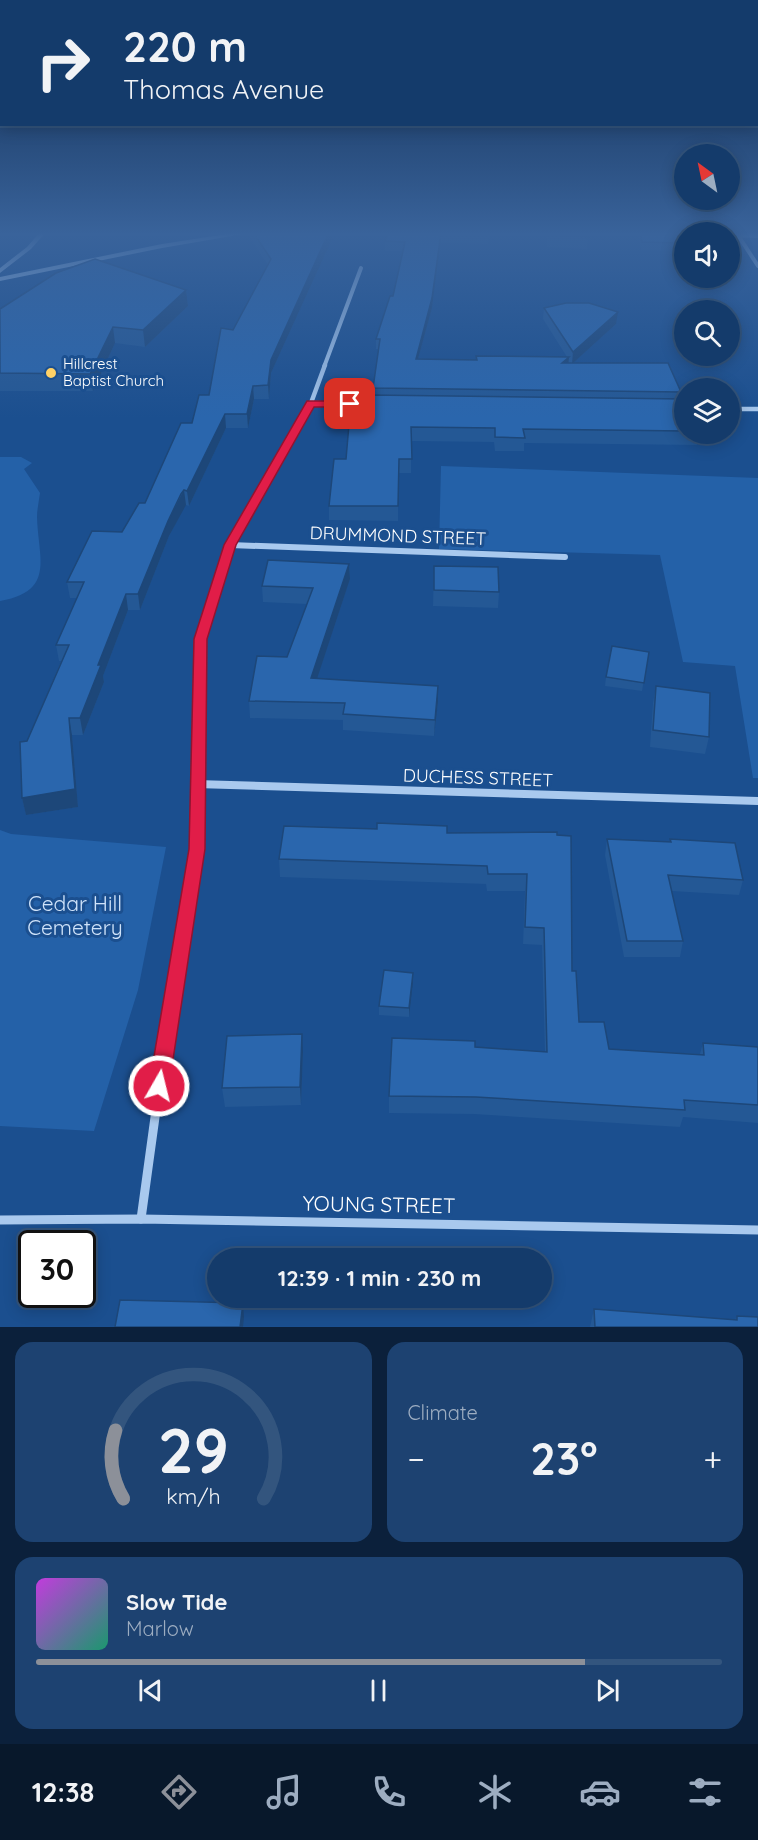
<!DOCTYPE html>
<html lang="en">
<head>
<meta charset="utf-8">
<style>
	:root { --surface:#143b6b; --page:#1d4271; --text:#f1f3f6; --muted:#9dadc1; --line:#33557e; --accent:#8c9099 }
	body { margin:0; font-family:Quicksand,sans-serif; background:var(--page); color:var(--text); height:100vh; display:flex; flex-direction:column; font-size:22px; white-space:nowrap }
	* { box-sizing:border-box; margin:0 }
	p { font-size:20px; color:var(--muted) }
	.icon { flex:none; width:33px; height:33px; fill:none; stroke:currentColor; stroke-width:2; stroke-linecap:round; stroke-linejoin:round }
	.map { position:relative; height:1327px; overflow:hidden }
	.drawer { display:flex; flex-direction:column; gap:15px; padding:15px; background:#0b203b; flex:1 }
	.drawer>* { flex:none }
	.banner { position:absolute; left:0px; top:0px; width:759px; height:126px; box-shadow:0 3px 15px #0003,0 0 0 2px var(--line); background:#143b6b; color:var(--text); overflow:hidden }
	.needle { width:39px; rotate:327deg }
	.tools { position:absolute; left:674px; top:144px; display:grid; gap:12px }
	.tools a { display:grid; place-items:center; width:66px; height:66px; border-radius:50%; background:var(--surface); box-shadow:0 3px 15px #0003,0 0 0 2px var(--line); font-size:30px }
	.speed { position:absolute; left:18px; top:1230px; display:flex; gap:12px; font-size:30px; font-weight:700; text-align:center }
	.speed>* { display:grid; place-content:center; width:78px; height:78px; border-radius:50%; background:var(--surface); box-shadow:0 3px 15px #0003,0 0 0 2px var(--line); line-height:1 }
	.speed .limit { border:3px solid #111; border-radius:9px; background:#fff; color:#111 }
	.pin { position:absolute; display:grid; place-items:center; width:51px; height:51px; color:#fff; margin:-26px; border-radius:12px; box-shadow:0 3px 9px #0006 }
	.me { position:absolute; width:66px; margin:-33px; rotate:8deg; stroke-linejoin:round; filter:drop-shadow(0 0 4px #0008) }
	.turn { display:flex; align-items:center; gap:21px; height:126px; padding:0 24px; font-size:27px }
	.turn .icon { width:78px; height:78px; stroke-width:2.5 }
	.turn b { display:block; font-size:42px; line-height:51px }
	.big { font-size:45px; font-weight:700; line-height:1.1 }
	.drawer .tile { flex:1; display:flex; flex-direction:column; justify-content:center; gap:9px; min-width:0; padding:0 21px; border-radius:18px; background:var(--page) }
	.drawer .dial { align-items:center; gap:0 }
	.dial svg { height:156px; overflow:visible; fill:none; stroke:var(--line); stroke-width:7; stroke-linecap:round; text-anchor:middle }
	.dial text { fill:var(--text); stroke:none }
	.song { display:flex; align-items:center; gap:18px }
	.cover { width:72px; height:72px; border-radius:9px; background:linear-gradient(135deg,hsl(290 70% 55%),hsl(160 70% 35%)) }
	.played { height:6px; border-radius:3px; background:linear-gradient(90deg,var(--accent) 80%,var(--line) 80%) }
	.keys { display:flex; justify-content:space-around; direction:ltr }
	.heat { display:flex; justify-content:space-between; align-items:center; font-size:33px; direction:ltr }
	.drawer .tiles { flex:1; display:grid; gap:15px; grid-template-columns:1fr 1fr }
	.tile:last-child { grid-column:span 2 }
	.trip { position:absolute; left:207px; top:1248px; width:345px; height:60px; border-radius:30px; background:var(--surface); box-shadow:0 3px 15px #0003,0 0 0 2px var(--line); font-weight:700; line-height:60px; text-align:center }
	.dock { display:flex; height:96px; justify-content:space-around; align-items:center; background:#08182b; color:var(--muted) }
	.dock .icon { width:42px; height:42px }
	.dock .selected { color:var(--accent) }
	.dock b { font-size:27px; color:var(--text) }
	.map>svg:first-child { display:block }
</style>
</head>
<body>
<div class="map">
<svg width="758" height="1327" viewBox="0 0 758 1327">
	<rect width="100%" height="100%" fill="#1b4f8f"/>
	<g fill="#2461a8">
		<path d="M0 457H21L32 463 24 469 40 493C39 501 37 509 37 517 38 558 56 591 0 601Z"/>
		<polygon points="441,466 758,478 758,778 753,778 735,666 683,662 660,555 439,549"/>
		<polygon points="0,830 11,834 166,847 138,990 94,1131 0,1126"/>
	</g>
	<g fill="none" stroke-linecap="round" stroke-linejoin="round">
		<g stroke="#a9c9ee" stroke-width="4">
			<polyline points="736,232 758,266"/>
			<polyline points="324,367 361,268"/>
		</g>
		<g stroke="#a9c9ee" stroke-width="4.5">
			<polyline points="311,403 377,404"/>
			<polyline points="729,409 758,409"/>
			<polyline points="236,534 311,403 325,365"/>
		</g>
		<g stroke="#a9c9ee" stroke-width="6">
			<polyline points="230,545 565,557"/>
			<polyline points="199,742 200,639 230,545 237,532"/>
		</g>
		<g stroke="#a9c9ee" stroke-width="8">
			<polyline points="196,784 758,801"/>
			<polyline points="171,1003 197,849 199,741"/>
		</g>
		<g stroke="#a9c9ee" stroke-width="9">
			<polyline points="141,1219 171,1001"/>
			<polyline points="0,1220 141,1219 758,1230"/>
		</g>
		<g fill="#a9c9ee" fill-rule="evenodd">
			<polygon points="40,232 46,232 31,249 0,273 0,268 27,247"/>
			<polygon points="239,232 255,232 162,248 0,281 0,277 162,244"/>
			<polygon points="729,233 758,234 758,238 729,237"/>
		</g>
	</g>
	<g fill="#245895">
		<polygon points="248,232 332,232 332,239 271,373 269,399 254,399 248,428 226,428 189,506 186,505 183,509 169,536 140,610 128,610 103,676 104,682 83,735 72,735 78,807 26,815 22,798 27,741 61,661 59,661 56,645 77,598 70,598 67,582 122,532 145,503 209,395 233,330 268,265 248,235"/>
		<polygon points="388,232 490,232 488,244 440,243 432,308 418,359 476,360 567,357 543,319 544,308 616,324 573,363 681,392 680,399 684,399 684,434 699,434 697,445 524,443 524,451 495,451 494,442 411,441 411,473 398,473 398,521 329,520 329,506 346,459 368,413 373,395 373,388 379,349 376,349 376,339 393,296 403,251 385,251 385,241"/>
		<polygon points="547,232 588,232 587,249 547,247"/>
		<polygon points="638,232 705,232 684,232 684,251 641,250"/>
		<polygon points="186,290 188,306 145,347 115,343 93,391 0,391 0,309"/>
		<polygon points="349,564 350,579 317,678 438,702 434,736 343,730 343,720 250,718 249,701 287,657 307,604 263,602 262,586"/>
		<polygon points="434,566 499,592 498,608 433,606"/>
		<polygon points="649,652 642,691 605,686 606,677"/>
		<polygon points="656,686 709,737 705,754 650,747 653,703"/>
		<polygon points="557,832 572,971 579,1022 609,1049 700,1054 703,1043 758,1047 758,1123 683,1117 680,1127 474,1114 389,1113 389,1096 475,1047 545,1052 542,945 523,944 525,891 487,891 486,884 280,877 279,859 447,833"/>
		<polygon points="607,839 670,842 670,839 743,880 739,895 672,891 683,941 680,957 624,957 605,855"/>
		<polygon points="413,973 409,1017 379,1015 379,1006"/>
		<polygon points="303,1052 301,1105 225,1107 222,1088"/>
		<polygon points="594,1309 735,1320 737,1316 758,1327 590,1327"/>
	</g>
	<g fill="#1d4779">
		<polygon points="329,232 332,232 332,239 271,373 269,399 268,385 271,360"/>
		<polygon points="441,233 440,243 432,308 415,370 416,359"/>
		<polygon points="186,290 188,306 145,347 143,330"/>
		<polygon points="618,312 616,324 572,364 573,352"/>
		<polygon points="113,327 115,343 93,391 90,374"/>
		<polygon points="569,357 568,368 562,363"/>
		<polygon points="253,386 254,399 248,428 247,414"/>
		<polygon points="225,414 226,428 189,506 187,491"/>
		<polygon points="184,490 186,505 169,536 140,610 138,594 168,521"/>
		<polygon points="349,564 350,579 312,694 311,678"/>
		<polygon points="126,594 128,610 103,676 104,682 83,735 80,718 98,665"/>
		<polygon points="438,686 438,702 434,736 435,720"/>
		<polygon points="69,718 72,735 78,807 26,815 22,798"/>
		<polygon points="413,973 413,982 409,1017 409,1008"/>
		<polygon points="302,1034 303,1052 301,1105 300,1087"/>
		<polygon points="243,1303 244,1317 243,1327 240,1327"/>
	</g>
	<g fill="#2a66ad" stroke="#1d4779" stroke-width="1.5">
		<polygon points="253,232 329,232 271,360 268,385 253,386 247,414 225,414 187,491 184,490 181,494 168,521 138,594 126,594 98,665 101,665 80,718 69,718 75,789 22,798 20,742 27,741 69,645 56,645 84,582 67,582 92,531 122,532 139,503 145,503 181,423 192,423 199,395 209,395 221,328 233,330 271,259"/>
		<polygon points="388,232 489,232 489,235 441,233 432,298 416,359 477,360 476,356 569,357 562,363 668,363 681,392 373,388 380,339 376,339 390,296 393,296 405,242 385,241"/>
		<polygon points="548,232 588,232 589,237 548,235"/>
		<polygon points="640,232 705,232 684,232 684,243 642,242"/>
		<polygon points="95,259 186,290 143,330 113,327 90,374 0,373 0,309 56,273"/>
		<polygon points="566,303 589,303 618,312 573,352 544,308"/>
		<polygon points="371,395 684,399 684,431 523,429 525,438 495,437 495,428 411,427 412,459 399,459 398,506 329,506 334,459 346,459 350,413 368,413"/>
		<polygon points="268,560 349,564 311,678 438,686 435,720 343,714 345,703 249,701 257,656 287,657 313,588 262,586"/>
		<polygon points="434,566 498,567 499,592 434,590"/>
		<polygon points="612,646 649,652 644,683 606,677"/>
		<polygon points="656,686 710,693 709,737 653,730"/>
		<polygon points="377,823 447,826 447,833 557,832 557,835 571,836 572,971 576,971 579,1022 604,1022 609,1049 704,1055 703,1043 758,1047 758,1105 684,1100 685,1110 476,1097 389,1096 392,1038 475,1041 475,1047 547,1052 544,928 525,927 527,874 488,874 487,866 279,859 284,826 377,829"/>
		<polygon points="607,839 671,842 670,839 735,843 743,880 668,875 683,941 627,941"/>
		<polygon points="384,970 413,973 409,1008 379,1006"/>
		<polygon points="302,1034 300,1087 222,1088 227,1036"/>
		<polygon points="120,1300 243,1303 240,1327 115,1327"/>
		<polygon points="594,1309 737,1320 737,1316 758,1317 758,1327 595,1327"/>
	</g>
	<linearGradient id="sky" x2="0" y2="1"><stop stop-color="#0f2b4f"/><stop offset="0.56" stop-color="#39639b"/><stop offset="1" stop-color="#39639b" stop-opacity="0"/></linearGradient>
	<rect width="758" height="418" fill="url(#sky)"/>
	<polygon fill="#e11d48" stroke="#92132f" stroke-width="1.5" points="307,401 350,401 355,404 350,407 314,407 236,545 207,639 205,849 169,1086 166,1092 159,1094 152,1092 149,1086 189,849 194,639 224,545"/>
	<circle fill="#ffd166" stroke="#1b4f8f" stroke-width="2" cx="51" cy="373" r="6"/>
	<g text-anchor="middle" stroke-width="6" stroke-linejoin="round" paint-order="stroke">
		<g font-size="15" fill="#fff" stroke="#1b4f8f" text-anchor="start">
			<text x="63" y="369">Hillcrest<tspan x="63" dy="17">Baptist Church</tspan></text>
		</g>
		<g font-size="18" fill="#fff" stroke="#1b4f8f">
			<text transform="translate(398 536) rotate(2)" y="6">DRUMMOND STREET</text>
			<text transform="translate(478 778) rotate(2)" y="6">DUCHESS STREET</text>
		</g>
		<g font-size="21" fill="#cfe3fa" stroke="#1b4f8f">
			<text x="75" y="911">Cedar Hill<tspan x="75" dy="24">Cemetery</tspan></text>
		</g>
		<g font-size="21" fill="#fff" stroke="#1b4f8f">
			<text transform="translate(379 1205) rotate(1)" y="7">YOUNG STREET</text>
		</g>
	</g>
</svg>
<div class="tools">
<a><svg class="needle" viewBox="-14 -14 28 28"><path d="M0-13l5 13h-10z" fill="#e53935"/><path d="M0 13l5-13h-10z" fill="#9dadc1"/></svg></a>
<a><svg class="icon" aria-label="sound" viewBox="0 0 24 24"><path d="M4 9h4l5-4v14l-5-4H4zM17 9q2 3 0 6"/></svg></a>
<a><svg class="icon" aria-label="search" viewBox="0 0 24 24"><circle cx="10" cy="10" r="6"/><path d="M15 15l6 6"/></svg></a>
<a><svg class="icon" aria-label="layers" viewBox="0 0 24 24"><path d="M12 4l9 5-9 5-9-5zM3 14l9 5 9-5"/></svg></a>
</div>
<div class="speed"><div class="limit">30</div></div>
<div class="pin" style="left:350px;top:404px;background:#d93025"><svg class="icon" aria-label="arrive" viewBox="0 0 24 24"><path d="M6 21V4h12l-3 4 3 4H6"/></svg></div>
<svg class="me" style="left:159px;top:1086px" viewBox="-20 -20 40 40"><circle r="17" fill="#e11d48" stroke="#fff" stroke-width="3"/><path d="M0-11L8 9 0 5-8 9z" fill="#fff"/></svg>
<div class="trip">12:39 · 1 min · 230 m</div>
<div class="banner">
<div class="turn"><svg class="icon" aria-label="right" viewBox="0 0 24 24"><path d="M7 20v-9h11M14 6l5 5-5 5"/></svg><div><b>220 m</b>Thomas Avenue</div></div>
</div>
</div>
<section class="drawer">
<div class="tiles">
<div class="tile dial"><svg viewBox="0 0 100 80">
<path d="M14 69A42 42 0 1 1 86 69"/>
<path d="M14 69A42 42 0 0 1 10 34" stroke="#8c9099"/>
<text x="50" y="56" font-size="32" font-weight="700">29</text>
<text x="50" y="72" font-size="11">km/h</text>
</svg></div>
<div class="tile"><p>Climate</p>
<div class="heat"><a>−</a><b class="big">23°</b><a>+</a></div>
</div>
<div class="tile">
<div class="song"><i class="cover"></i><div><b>Slow Tide</b><p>Marlow</p></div></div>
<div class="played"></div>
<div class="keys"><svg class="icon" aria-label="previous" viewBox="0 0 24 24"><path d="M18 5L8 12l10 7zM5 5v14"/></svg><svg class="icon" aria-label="pause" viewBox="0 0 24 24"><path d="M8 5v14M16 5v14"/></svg><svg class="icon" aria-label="next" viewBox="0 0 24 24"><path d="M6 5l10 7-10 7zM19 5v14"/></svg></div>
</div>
</div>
</section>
<nav class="dock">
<b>12:38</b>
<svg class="icon selected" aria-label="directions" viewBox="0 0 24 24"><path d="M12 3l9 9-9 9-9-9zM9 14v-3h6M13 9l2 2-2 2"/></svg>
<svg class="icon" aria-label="music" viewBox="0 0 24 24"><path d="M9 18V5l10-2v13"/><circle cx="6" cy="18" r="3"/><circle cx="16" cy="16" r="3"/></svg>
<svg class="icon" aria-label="phone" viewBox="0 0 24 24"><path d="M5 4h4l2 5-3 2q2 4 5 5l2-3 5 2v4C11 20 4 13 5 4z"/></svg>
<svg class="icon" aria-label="climate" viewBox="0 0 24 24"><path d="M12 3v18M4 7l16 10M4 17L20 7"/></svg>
<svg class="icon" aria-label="car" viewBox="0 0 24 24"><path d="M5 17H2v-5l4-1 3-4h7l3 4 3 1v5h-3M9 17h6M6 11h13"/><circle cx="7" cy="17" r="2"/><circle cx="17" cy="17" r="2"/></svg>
<svg class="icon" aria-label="filters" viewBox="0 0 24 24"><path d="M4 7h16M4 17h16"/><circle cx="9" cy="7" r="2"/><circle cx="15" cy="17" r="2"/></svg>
</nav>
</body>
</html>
